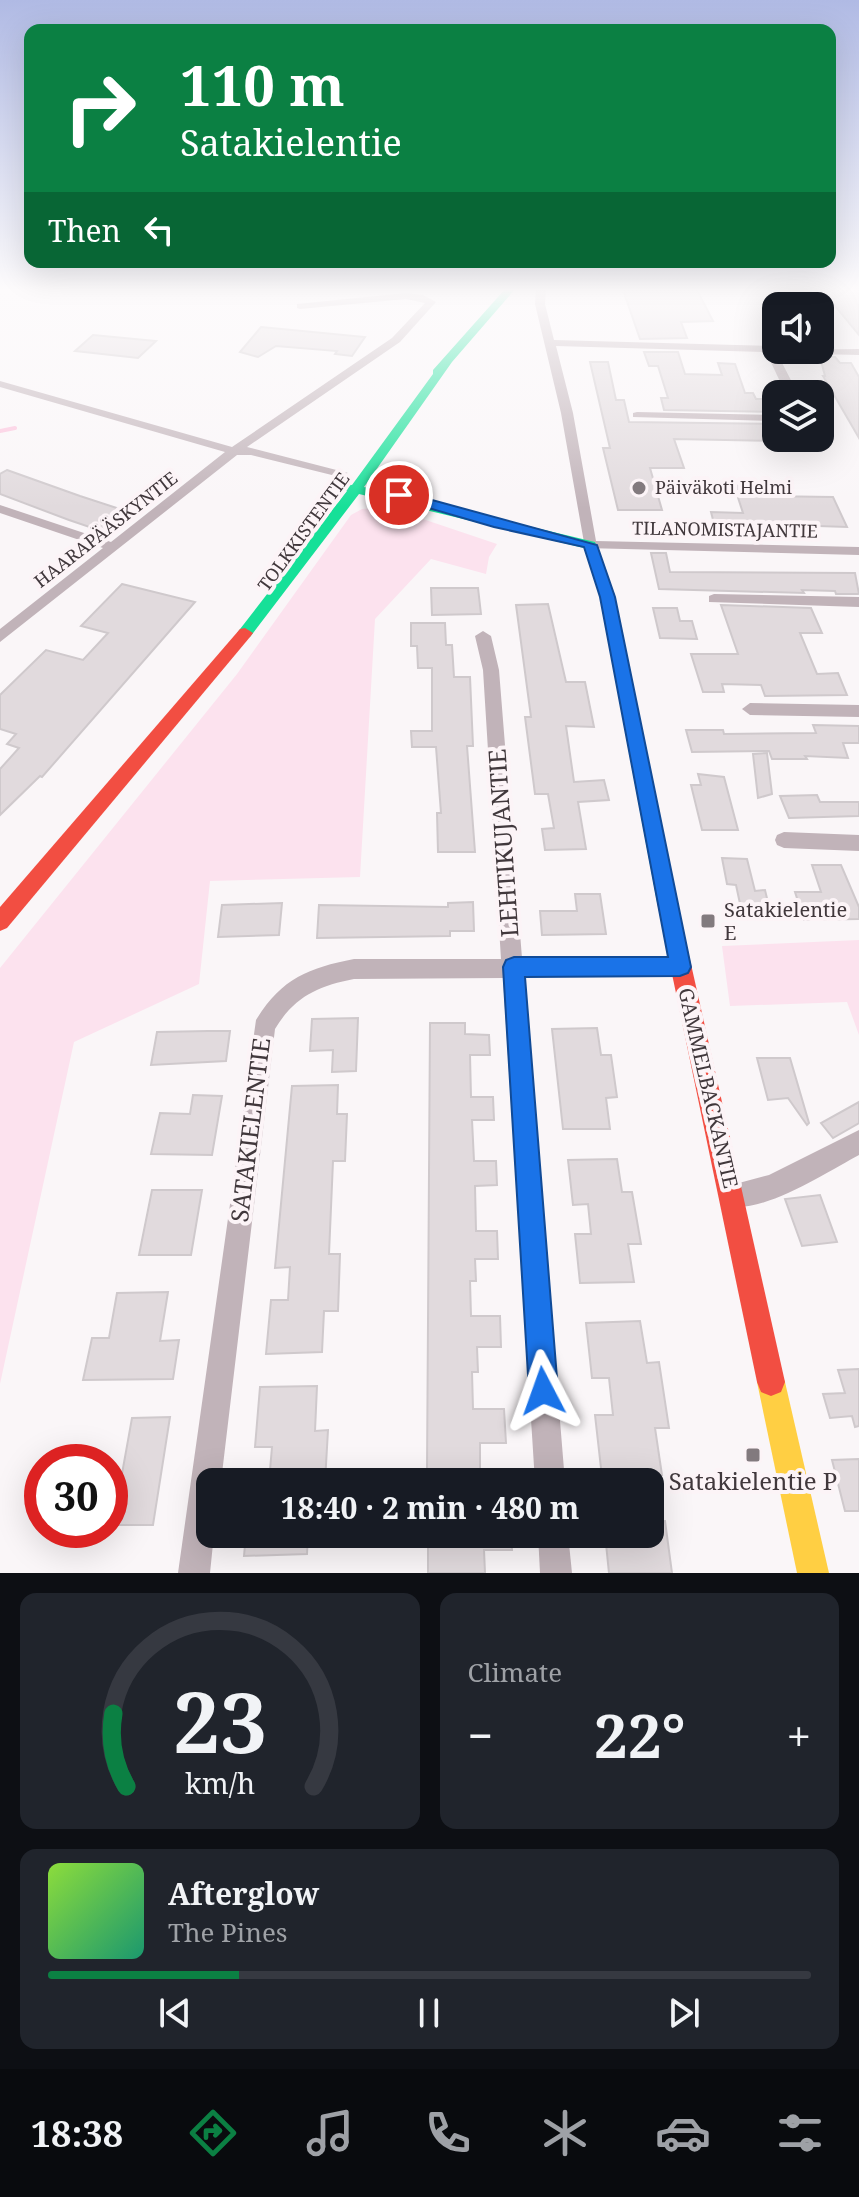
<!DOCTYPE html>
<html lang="en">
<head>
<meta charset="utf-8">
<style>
	:root { --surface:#171b24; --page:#20242c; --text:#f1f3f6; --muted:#9ea1a6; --line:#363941; --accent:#0b8043 }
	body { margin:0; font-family:"Noto Serif",serif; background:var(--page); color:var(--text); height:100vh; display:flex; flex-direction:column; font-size:30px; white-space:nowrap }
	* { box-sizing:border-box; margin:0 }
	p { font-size:26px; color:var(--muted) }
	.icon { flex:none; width:44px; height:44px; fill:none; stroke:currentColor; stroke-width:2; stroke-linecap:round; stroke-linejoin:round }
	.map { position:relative; height:1573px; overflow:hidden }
	.side { display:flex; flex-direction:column; gap:20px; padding:20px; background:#0d0f14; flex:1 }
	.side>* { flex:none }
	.banner { position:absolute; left:24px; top:24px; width:812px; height:244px; border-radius:16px; box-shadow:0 8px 32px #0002; background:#0b8043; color:#fff; overflow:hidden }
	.controls { position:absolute; left:762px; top:292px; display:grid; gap:16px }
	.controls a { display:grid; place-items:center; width:72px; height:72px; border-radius:16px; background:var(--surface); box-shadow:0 8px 32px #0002; font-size:40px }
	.speed { position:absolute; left:24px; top:1444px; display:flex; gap:16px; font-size:40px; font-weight:700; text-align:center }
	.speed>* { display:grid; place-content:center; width:104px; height:104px; border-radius:50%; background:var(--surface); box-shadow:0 8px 32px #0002; line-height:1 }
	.speed .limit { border:12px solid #d22; background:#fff; color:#111 }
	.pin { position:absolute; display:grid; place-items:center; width:68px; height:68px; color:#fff; margin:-34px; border:4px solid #fff; border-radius:50%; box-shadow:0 2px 8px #0007 }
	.me { position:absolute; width:88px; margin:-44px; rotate:356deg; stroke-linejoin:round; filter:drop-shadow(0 0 6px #0008) }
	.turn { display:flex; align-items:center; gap:28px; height:168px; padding:0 24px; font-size:36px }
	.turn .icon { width:104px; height:104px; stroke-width:2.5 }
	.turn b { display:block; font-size:56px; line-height:68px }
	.then { display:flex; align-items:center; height:76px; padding:0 24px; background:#0003; gap:16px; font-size:30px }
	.big { font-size:60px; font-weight:700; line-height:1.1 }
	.side .widget { flex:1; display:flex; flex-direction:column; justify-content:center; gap:12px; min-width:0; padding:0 28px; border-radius:16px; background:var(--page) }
	.side .dial { align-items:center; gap:0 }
	.dial svg { height:208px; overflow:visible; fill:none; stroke:var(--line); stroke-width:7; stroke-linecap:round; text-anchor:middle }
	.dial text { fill:var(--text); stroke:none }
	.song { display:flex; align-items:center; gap:24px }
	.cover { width:96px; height:96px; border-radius:12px; background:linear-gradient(135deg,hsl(90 70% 55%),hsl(160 70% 35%)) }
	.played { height:8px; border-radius:4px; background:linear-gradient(90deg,var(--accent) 25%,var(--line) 25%) }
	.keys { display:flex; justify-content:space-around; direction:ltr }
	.heat { display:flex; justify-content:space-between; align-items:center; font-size:44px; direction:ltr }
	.side .tiles { flex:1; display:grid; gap:20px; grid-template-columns:1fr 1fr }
	.widget:last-child { grid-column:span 2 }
	.trip { position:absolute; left:196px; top:1468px; width:468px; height:80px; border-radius:16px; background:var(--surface); box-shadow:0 8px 32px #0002; font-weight:700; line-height:80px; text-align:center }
	.tabs { display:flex; height:128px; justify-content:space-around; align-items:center; background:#090b0e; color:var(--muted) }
	.tabs .icon { width:56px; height:56px }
	.tabs .active { color:var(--accent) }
	.tabs b { font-size:36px; color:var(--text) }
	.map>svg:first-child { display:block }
</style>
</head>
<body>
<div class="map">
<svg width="859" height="1573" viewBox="0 0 859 1573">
	<rect width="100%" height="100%" fill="#faf6f8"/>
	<g fill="#fce2ee">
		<polygon points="377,508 399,511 497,544 489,557 486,574 431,559 375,619 360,877 210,881 199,984 74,1042 0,1384 0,968 237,674 351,515 362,509"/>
		<polygon points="859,940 859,1035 847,1002 730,1006 722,946"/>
	</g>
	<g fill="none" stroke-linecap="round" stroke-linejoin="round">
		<polyline stroke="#fcc4dd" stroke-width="4" points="0,431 15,428"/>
	</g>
	<g fill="#e1dadd" stroke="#cfc9cc" stroke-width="2">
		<polygon points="696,288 713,321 681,322 687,338 640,339 623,290"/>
		<polygon points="832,289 859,290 859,335 826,295 836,296"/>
		<polygon points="261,327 365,337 352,356 335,354 337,351 276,346 258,357 240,352"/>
		<polygon points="93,335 156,341 138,358 75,351"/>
		<polygon points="644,352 678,352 685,374 722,375 718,363 735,364 745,393 753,393 756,399 772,399 776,412 664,410 661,398 668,398 658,366 649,366"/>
		<polygon points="820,357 835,357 840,363 851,363 859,377 859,438 823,376 825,376"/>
		<polygon points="590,362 608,362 616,400 624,400 629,422 776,424 776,441 674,439 684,468 650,468 662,510 618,510 603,448 610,448"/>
		<polygon points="7,470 80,496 129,512 104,532 69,520 0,494 0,474"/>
		<polygon points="733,482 748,483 753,496 833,497 847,527 787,525 790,533 716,531 711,512 743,513"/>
		<polygon points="651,553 666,553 670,572 855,573 859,594 836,594 835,591 802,590 804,593 659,589"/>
		<polygon points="122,584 195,602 42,777 40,776 0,815 0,769 19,748 7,744 16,734 0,729 0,695 46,650 83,660 108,633 81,626"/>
		<polygon points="431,588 478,588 481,614 432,615"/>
		<polygon points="548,604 566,682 585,682 594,727 566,726 574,782 604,780 609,800 578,802 586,849 545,850 542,829 554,828 548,794 535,794 525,717 531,717 516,605"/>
		<polygon points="721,605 811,608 822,633 800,633 817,674 838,673 847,695 765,696 761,685 722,684 724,692 703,692 691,654 738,654"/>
		<polygon points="653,608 677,608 680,621 692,621 697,639 660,638"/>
		<polygon points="411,623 445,623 446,645 452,645 454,677 470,677 473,746 467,746 475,852 438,852 437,813 441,813 436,747 412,747 411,731 432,731 432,668 418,668 417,646 411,646"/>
		<polygon points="813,725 859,726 859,743 843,743 848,758 805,756 807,759 772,759 769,751 692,752 686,730 723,730 724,734 816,733"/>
		<polygon points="767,753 772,794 758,798 753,754"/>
		<polygon points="698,774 724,777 738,830 702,830 691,785 701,785"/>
		<polygon points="817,795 820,802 859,802 859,816 789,818 780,796"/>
		<polygon points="722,858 747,859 755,891 765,890 771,915 742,913 736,885 727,884"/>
		<polygon points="812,865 841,865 859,907 859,919 804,920 795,892 821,892"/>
		<polygon points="575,894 600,894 606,934 542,935 540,911 577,911"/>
		<polygon points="473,902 474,931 450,931 450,936 317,938 319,905 448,907 448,903"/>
		<polygon points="282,903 279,935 218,937 222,905"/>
		<polygon points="358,1018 356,1071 332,1072 333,1050 310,1051 312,1019"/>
		<polygon points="430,1023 465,1023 465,1034 489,1035 490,1055 470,1055 471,1097 493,1097 494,1120 472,1120 474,1161 496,1161 497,1185 475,1186 476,1231 497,1231 498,1259 475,1259 476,1281 470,1281 471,1316 500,1316 501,1347 477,1347 478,1372 472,1372 473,1409 504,1409 506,1443 480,1443 480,1471 427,1471"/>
		<polygon points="597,1028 601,1055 611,1055 617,1097 606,1098 610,1129 563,1129 552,1029"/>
		<polygon points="208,1031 230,1031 226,1061 151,1065 157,1032"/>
		<polygon points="757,1058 790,1058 809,1123 807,1125 788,1098 768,1100"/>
		<polygon points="338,1085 337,1114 347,1114 345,1161 333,1161 329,1254 340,1254 338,1311 324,1311 322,1352 266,1354 271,1300 288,1300 290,1267 275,1268 292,1086"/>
		<polygon points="193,1095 222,1096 212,1155 151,1154 160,1113 190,1114"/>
		<polygon points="859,1102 859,1123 833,1138 821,1123"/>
		<polygon points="617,1159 622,1192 632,1192 641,1244 628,1244 634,1282 580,1283 575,1234 591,1234 588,1204 573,1205 568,1160"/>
		<polygon points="152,1190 202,1190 191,1255 139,1255"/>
		<polygon points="820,1195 837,1242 802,1246 785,1199"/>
		<polygon points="168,1292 160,1341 179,1340 173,1379 83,1380 92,1338 109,1338 117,1293"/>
		<polygon points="640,1321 647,1363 659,1362 669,1428 655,1428 662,1475 602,1477 595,1415 613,1415 609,1378 592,1378 586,1323"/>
		<polygon points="859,1369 859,1426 855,1427 852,1416 830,1418 823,1394 845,1393 838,1370"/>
		<polygon points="317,1386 315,1431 328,1430 325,1482 269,1482 272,1447 255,1447 260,1387"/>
		<polygon points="170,1417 153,1525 110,1525 110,1485 120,1485 132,1418"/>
		<polygon points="859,1459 859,1511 845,1511 832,1460"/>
		<polygon points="665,1521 672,1573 609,1573 605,1534 650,1534 650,1522"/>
		<polygon points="246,1534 308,1534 307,1554 244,1556"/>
		<polygon points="428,1534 511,1534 512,1550 484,1550 485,1573 428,1573"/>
	</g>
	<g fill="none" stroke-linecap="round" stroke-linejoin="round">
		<g fill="#c1b3b9" fill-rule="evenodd">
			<polygon points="536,288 546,288 545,304 554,340 776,346 776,350 859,349 859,355 777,353 798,394 786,394 766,352 556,346 573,413 596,541 859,547 859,555 585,548 561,413 535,304"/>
			<polygon points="406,293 423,295 436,302 400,342 247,447 348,473 348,479 251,455 237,455 0,642 0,629 103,548 0,513 0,505 111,542 225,452 0,387 0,381 232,447 392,338 425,303 406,299 300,309 297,308 297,304"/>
			<polygon points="637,412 776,415 776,421 633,417 633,413"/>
			<polygon points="714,594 859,597 859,607 709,602 709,596"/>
			<path d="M483 631 491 636 499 670 522 958H680L687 960 691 967 687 974 680 976 524 977 565 1482H535L503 978 354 979C318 986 294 997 275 1029L221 1482H210V1534H214L210 1573H178L256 1020C281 979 308 968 354 959H501L483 670 475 636Z"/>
			<polygon points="750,703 859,705 859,717 750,715 742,709"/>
			<polygon points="784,832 859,835 859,851 784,848 777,845 775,840 777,835"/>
			<path d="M859 1130V1155C829 1171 757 1218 724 1205L720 1196 724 1187 769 1175Z"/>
			<polygon points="538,1534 568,1534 572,1573 540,1573"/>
		</g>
		<polygon fill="#16e098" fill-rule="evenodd" points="506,288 516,288 452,362 364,487 595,542 614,597 677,902 674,908 667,911 660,908 657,902 600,597 584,548 359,494 250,637 245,638 237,633 347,491 332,488 332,482 352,485 433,374 433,370"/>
		<polygon fill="#ffcf43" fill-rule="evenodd" points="771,1368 781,1372 785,1382 829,1573 797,1573 757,1382 761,1372"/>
		<g fill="#f24e42" fill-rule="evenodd">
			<polygon points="245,628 253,633 250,637 7,928 0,931 0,907 240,629"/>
			<polygon points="667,893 674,896 677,902 785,1382 781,1392 771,1396 761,1392 757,1382 657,902 660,896"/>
		</g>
	</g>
	<linearGradient id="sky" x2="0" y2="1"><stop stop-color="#b0bae4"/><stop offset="0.57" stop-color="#fdfbfc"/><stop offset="1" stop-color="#fdfbfc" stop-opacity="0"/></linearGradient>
	<rect width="859" height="508" fill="url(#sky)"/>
	<polygon fill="#1a73e8" stroke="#114b97" stroke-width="2" points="399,491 597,545 615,597 691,967 688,973 680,976 525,977 558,1391 554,1401 543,1406 533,1401 529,1391 503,967 506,960 514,957 668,957 600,597 584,547 494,527 394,498 392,495"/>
	<g fill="#827a7e" stroke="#fcf4f7" stroke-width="3">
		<circle cx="639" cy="488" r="8"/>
		<rect x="700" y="913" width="16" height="16" rx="4"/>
		<rect x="745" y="1447" width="16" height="16" rx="4"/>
	</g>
	<g text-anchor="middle" stroke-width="8" stroke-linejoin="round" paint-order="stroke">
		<g font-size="18" fill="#41383c" stroke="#fcf4f7" text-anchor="start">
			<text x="655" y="494">Päiväkoti Helmi</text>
		</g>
		<g font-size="18" fill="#41383c" stroke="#fcf4f7">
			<text transform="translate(106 530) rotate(-38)" y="6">HAARAPÄÄSKYNTIE</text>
			<text transform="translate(725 530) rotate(1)" y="6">TILANOMISTAJANTIE</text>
			<text transform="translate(304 532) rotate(-54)" y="6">TOLKKISTENTIE</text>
		</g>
		<g font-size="20" fill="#41383c" stroke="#fcf4f7" text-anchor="start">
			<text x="724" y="917">Satakielentie<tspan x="724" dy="23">E</tspan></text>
		</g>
		<g font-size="20" fill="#41383c" stroke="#fcf4f7">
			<text transform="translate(708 1088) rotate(77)" y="7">GAMMELBACKANTIE</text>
		</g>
		<g font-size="24" fill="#41383c" stroke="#fcf4f7">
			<text transform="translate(504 843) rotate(-94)" y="8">LEHTIKUJANTIE</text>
			<text transform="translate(251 1130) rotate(-83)" y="8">SATAKIELENTIE</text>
		</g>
		<g font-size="24" fill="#41383c" stroke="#fcf4f7">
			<text x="753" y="1490">Satakielentie P</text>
		</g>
	</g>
</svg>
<div class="controls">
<a><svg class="icon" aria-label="sound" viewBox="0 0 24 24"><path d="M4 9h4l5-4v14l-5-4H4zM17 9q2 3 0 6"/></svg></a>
<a><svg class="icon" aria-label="layers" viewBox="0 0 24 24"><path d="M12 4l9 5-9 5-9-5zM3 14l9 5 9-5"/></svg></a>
</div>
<div class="speed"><div class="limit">30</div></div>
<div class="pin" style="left:399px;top:495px;background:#d93025"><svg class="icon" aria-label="arrive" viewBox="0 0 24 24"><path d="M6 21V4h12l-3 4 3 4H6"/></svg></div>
<svg class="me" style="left:543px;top:1391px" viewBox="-20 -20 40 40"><path d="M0-17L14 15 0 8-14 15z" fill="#1a73e8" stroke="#fff" stroke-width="4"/></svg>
<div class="trip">18:40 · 2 min · 480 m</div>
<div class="banner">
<div class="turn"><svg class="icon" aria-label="right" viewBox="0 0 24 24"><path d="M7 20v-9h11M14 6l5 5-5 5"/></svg><div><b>110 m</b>Satakielentie</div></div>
<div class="then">Then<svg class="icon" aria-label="left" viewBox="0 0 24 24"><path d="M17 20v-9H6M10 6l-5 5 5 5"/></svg></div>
</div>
</div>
<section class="side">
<div class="tiles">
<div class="widget dial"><svg viewBox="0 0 100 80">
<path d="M14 69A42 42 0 1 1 86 69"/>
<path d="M14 69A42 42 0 0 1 9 41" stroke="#0b8043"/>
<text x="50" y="56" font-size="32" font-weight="700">23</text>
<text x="50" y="72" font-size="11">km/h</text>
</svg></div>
<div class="widget"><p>Climate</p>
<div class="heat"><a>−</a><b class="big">22°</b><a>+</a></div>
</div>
<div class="widget">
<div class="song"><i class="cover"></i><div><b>Afterglow</b><p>The Pines</p></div></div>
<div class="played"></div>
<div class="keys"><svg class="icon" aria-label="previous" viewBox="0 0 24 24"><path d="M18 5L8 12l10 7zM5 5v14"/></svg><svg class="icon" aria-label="pause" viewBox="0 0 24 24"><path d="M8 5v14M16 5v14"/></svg><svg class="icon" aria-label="next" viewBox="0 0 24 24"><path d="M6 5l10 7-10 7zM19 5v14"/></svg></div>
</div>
</div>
</section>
<nav class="tabs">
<b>18:38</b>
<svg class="icon active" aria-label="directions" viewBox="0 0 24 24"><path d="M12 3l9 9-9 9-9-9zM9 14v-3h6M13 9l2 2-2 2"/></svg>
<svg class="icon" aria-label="music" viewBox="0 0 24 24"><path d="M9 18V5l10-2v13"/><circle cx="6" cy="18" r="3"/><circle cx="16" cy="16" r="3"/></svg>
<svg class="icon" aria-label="phone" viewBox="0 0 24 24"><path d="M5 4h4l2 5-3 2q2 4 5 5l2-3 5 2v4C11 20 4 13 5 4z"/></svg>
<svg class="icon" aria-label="climate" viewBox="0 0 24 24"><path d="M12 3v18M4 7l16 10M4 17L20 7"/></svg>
<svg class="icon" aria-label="car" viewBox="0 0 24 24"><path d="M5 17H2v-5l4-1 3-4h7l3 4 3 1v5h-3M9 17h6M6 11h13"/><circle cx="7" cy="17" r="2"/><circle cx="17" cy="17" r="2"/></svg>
<svg class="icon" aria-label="filters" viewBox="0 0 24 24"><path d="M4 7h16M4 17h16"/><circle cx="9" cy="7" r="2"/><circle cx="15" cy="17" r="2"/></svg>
</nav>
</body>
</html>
